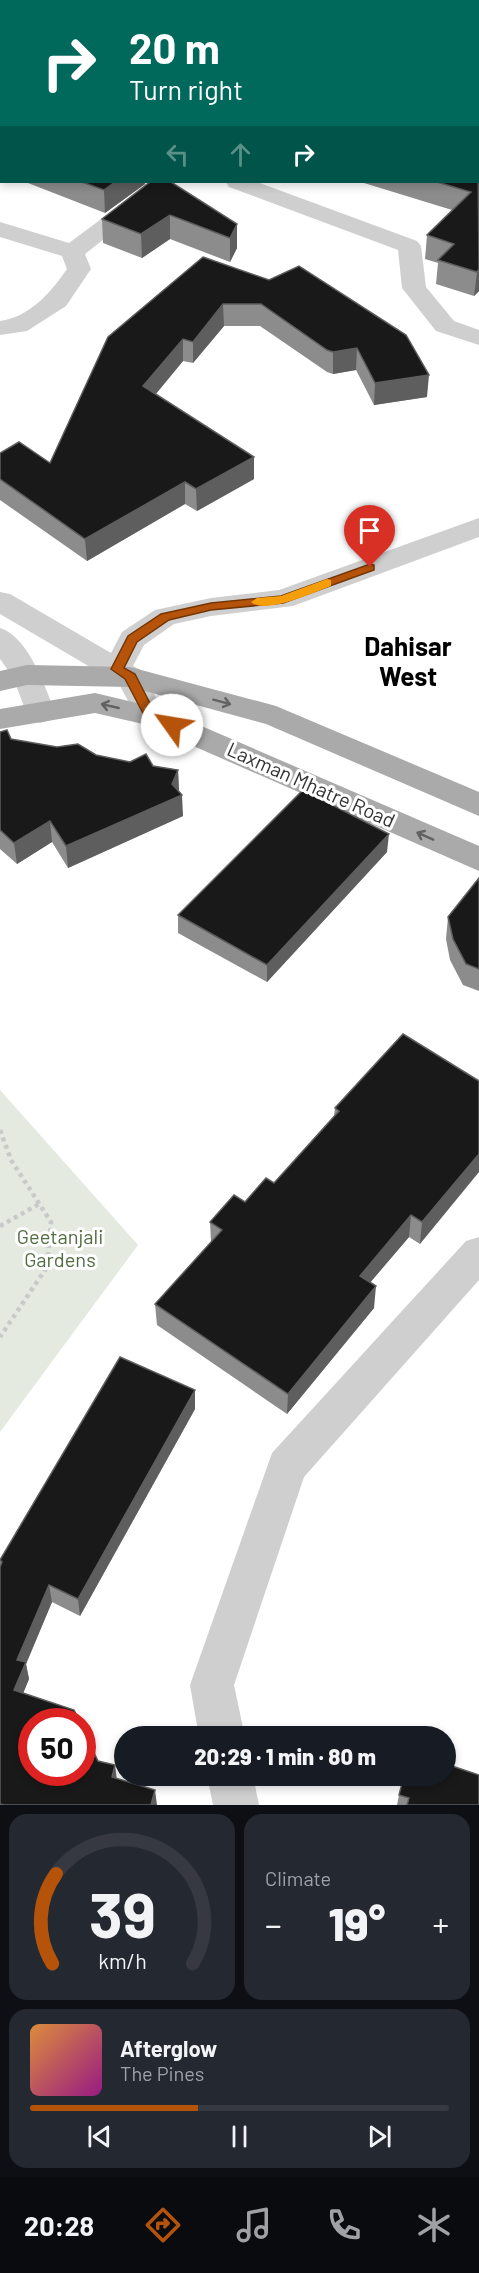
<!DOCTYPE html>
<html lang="en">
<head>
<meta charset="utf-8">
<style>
	:root { --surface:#171b24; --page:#242831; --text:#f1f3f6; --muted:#9ea1a6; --line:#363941; --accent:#b45309 }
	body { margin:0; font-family:Barlow,sans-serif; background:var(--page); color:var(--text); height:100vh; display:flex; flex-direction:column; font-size:22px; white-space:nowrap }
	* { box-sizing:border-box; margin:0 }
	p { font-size:20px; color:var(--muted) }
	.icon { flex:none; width:33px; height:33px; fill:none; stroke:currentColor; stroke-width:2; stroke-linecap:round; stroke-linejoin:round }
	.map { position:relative; height:1805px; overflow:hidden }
	.side { display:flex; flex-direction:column; gap:9px; padding:9px; background:#0d0f14; flex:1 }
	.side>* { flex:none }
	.top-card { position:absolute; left:0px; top:0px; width:480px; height:183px; box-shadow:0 3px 9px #0003; background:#00695c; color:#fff; overflow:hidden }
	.speed { position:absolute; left:18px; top:1708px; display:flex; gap:12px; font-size:30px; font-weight:700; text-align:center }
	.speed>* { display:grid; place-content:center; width:78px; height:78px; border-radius:50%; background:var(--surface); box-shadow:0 3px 9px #0003; line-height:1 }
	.speed .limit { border:9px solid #d22; background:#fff; color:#111 }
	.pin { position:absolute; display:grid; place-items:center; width:51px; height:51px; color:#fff; margin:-62px -26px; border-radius:50% 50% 50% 0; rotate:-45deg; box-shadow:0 0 6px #0007 }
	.pin .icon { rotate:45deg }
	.me { position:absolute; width:66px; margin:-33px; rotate:302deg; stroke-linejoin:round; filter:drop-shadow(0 0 4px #0008) }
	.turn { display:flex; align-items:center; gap:21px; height:126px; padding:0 30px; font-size:27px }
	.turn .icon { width:78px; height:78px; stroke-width:2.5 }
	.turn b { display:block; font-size:42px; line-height:51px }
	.lanes { display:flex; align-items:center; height:57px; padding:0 30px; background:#0003; justify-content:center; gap:30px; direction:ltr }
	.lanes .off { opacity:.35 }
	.big { font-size:45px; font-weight:800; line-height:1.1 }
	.side .widget { flex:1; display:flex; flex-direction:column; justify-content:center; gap:9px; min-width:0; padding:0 21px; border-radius:18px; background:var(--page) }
	.side .dial { align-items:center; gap:0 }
	.dial svg { height:156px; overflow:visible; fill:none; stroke:var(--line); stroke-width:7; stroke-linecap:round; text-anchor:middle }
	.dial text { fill:var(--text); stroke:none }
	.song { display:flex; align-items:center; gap:18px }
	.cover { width:72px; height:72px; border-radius:9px; background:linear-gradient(135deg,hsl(30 70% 55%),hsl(310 70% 35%)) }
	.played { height:6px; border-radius:3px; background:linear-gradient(90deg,var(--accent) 40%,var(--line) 40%) }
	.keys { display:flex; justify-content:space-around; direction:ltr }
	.heat { display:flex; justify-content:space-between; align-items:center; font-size:33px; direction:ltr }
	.side .tiles { flex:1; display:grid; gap:9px; grid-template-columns:1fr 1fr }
	.widget:last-child { grid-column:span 2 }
	.trip { position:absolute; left:114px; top:1726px; width:342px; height:60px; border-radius:30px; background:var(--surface); box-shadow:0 3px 9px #0003; font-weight:800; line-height:60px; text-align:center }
	.menu { display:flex; height:96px; justify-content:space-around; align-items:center; background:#090b0e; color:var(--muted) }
	.menu .icon { width:42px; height:42px }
	.menu .current { color:var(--accent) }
	.menu b { font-size:27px; color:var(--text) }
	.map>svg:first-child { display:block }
</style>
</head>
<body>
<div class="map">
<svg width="479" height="1805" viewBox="0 0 479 1805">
	<rect width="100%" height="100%" fill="#fff"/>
	<polygon fill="#e4eadf" points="0,1090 138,1245 0,1432"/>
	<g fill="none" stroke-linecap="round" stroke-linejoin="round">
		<g stroke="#c9c9c9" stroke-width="4.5" stroke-dasharray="4 4" stroke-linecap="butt">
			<polyline points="0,1130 11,1160 51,1222 47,1267 0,1337"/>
			<polyline points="0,1226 39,1204"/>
		</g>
		<g fill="#cfcfcf" fill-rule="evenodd">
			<polygon points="7,0 35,0 36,2 8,2"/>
			<polygon points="478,112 479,112 479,126 478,125"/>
			<path d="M151 182H176L85 254 91 269 66 306 27 331 0 335V321C30 317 51 292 67 269L62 256 0 237V222L69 243Z"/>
			<polygon points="226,182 257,182 417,241 421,246 426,287 454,321 479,330 479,345 436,331 402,288 398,250 229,187"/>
			<polygon points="479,518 479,537 293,606 211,616 174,624 144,645 133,666 141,670 166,716 162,723 151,726 140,723 119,684 0,614 0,592 10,594 111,653 122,632 155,610 211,598 279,590"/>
			<path d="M0 628C28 636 46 688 55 713L51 720 40 723 29 720 13 677 0 659Z"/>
			<polygon points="479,1237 479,1280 304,1477 234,1685 245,1737 199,1737 190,1685 272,1453 466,1241"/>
			<polygon points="207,1776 253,1776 259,1805 213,1805"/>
		</g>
		<g fill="#aaa" fill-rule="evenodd">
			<polygon points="27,665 130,667 276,706 479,792 479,816 266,724 130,687 27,685 0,691 0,671"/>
			<polygon points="95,693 162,709 479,846 479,871 143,724 95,713 0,729 0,709"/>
		</g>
	</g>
	<g fill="#8c8c8c">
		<polygon points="286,0 479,0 479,34 478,2 286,2"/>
		<polygon points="28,182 144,182 145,184 105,213 28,183"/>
		<polygon points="364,182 478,182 479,291 474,296 436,284 438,263 425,259 427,235 452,210 364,183"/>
		<polygon points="173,183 237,224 237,248 230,262 170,239 142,258 103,243 102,219"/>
		<polygon points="269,280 427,397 374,405 356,370 333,374 327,372 260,326 224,326 193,363 183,361 156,394 254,457 254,479 197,511 185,504 87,561 0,500 0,453 50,463 108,337"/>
		<polygon points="0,732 11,739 130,762 178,770 179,791 183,816 68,868 52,842 17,864 0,849"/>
		<polygon points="387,852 267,982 178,933 178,915"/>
		<polygon points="479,878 479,991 463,985 450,960 446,939 448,917"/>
		<polygon points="479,1081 420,1244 409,1237 370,1282 374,1308 287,1414 157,1325 155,1304 211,1242 210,1222 245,1202 274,1183 334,1116 335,1108"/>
		<polygon points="195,1409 80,1616 52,1602 26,1664 29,1679 23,1693 117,1779 157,1805 0,1805 0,1560"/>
		<polygon points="450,1765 479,1805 397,1805 399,1795"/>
	</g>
	<g fill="#5e5e5e">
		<rect x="354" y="0" width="10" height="2"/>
		<polygon points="115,182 144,182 145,184 105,213 104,190"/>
		<polygon points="170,215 170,239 142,258 141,234"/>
		<polygon points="237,224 237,248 230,262 230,238"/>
		<polygon points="479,269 479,291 474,296 477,272"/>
		<polygon points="223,304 224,326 193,363 193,342"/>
		<polygon points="183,339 183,361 144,408 143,386"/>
		<polygon points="357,348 356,370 333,374 333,352"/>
		<polygon points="429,375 427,397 374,405 375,383"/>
		<polygon points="254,457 254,479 197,511 196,489"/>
		<polygon points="185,482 185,504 87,561 85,539"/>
		<polygon points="178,770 179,792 182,795 183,816 68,868 66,846 172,784"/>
		<polygon points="50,821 52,842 17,864 14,843"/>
		<polygon points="389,834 387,852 267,982 267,965"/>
		<polygon points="479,1154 479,1172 420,1244 422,1222"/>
		<polygon points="411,1215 409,1237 358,1297 360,1276"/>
		<polygon points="376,1286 374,1308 287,1414 288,1394"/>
		<polygon points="195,1390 195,1409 80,1616 78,1599"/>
		<polygon points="49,1585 52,1602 26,1664 29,1679 18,1706 14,1690 17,1660"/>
		<polygon points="115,1765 117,1780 112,1777"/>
		<polygon points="155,1790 157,1805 151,1805"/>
	</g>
	<g fill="#191919" stroke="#5e5e5e" stroke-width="1.5">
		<polygon points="425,0 479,0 479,11 478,2 432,2"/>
		<polygon points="478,123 479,123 478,154"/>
		<polygon points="478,158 479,269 477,272 438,260 454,244 427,235 471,192 437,182 478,182"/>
		<polygon points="82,182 115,182 104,190"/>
		<polygon points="150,182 171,182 237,224 230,238 170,215 141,234 102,219"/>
		<polygon points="203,257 269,280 299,266 406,335 429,375 375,383 357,348 333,352 327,350 261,304 223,304 193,342 183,339 143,386 254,457 196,489 185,482 85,539 0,479 0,453 19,442 50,463 108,337"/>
		<polygon points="7,730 11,739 57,747 78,744 96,755 130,762 146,754 153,766 178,770 172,784 182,795 66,846 50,821 14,843 0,830 0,732"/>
		<polygon points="303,790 389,834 267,965 178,915"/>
		<polygon points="479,878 479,969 466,964 453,939 448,917"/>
		<polygon points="403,1034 479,1081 479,1154 422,1222 411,1215 360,1276 376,1286 288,1394 155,1304 222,1230 210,1222 234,1195 245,1202 266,1178 274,1183 339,1111 335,1108"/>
		<polygon points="120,1357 195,1390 78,1599 49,1585 17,1660 26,1662 14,1690 74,1710 80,1722 32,1722 32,1773 82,1773 82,1728 98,1761 115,1765 112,1777 155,1790 151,1805 4,1805 0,1804 0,1567 2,1562 0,1560"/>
		<polygon points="446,1754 452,1756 449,1765 479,1775 479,1805 407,1805 409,1798 399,1795 404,1776 446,1776"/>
	</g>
	<defs><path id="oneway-shaft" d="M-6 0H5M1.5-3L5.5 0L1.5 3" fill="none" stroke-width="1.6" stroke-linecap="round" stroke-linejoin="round" transform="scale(1.5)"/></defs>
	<g stroke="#626262">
		<use href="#oneway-shaft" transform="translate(222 702) rotate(15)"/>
		<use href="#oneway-shaft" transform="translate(110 706) rotate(-167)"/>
		<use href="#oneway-shaft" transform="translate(425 836) rotate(-156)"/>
	</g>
	<polygon fill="#b45309" stroke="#753606" stroke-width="1.5" points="370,564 374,565 374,570 283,603 211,610 169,620 137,642 124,668 135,674 155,713 177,722 178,725 177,728 168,728 146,719 125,679 111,669 128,636 161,614 211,603 281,596"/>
	<path fill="#f59e0b" d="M327 579 331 580V586C315 592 265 615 251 602L257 598 281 596Z"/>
	<g text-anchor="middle" stroke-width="6" stroke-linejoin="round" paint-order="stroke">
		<g font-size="20" fill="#323232" stroke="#fff">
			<text transform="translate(311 785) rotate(24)" y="7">Laxman Mhatre Road</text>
		</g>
		<g font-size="20" fill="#526c41" stroke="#fff">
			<text x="60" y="1244">Geetanjali<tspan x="60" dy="23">Gardens</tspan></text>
		</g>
		<g font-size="26" font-weight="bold" fill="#000" stroke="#fff">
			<text x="408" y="656">Dahisar<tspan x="408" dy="30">West</tspan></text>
		</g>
	</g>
</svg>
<div class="speed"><div class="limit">50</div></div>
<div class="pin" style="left:370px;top:567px;background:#d93025"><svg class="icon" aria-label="arrive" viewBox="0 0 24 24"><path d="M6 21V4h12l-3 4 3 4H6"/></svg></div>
<svg class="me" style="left:172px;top:725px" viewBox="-20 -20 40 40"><circle r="19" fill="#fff"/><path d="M0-13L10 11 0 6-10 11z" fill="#b45309"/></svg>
<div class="trip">20:29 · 1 min · 80 m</div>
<div class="top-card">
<div class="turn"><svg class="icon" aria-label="right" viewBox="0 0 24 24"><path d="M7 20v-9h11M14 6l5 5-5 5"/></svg><div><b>20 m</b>Turn right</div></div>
<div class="lanes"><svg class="icon off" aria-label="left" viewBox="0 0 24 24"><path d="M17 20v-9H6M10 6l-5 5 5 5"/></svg><svg class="icon off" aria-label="ahead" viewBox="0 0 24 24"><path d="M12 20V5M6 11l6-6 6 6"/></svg><svg class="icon" aria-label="right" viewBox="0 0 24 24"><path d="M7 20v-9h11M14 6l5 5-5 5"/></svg></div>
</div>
</div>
<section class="side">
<div class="tiles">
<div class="widget dial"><svg viewBox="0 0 100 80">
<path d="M14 69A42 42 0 1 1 86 69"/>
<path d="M14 69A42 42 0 0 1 16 23" stroke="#b45309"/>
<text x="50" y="56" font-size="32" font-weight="700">39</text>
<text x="50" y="72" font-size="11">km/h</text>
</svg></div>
<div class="widget"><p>Climate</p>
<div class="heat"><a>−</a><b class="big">19°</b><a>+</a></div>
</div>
<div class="widget">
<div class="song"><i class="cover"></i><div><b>Afterglow</b><p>The Pines</p></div></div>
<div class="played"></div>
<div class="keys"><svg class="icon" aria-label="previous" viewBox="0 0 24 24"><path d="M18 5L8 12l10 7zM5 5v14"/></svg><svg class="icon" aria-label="pause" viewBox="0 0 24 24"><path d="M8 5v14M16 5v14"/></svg><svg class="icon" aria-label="next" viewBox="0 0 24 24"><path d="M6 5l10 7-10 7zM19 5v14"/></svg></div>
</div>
</div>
</section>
<nav class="menu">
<b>20:28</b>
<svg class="icon current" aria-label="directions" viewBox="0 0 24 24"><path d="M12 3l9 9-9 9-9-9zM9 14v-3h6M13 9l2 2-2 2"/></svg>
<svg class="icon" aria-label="music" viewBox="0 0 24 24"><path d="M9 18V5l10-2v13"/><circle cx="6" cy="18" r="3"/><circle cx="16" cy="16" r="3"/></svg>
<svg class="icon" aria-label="phone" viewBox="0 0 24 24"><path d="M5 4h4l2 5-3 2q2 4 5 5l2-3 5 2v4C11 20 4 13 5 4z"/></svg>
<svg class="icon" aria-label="climate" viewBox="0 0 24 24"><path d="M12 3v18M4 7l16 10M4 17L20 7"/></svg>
</nav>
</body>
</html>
